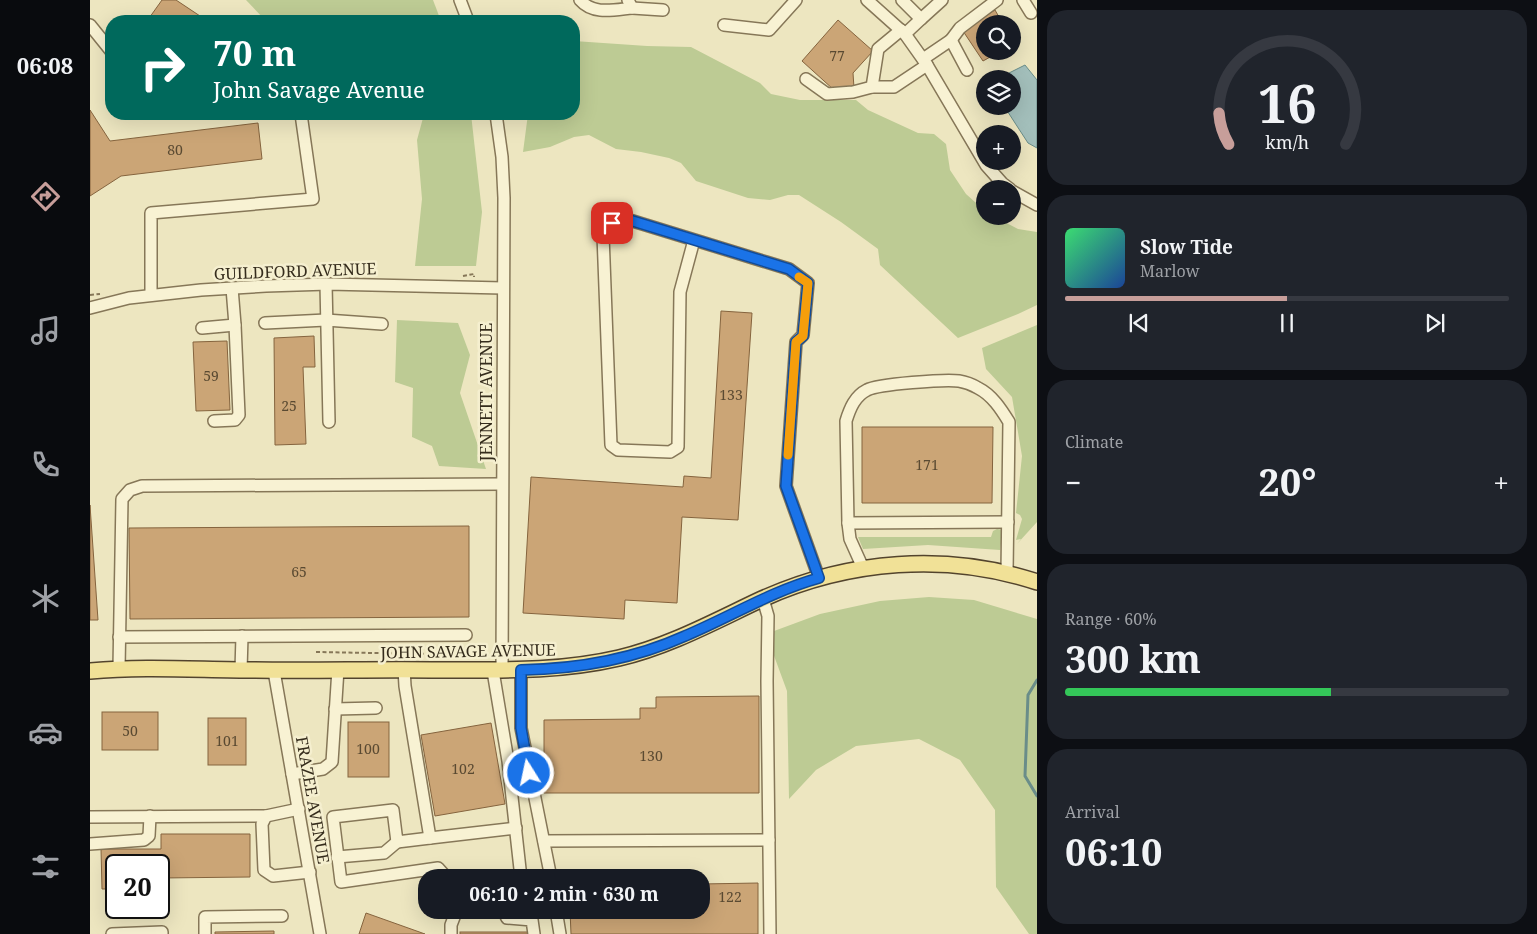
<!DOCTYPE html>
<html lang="en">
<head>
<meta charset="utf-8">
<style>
	:root { --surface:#171b24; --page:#20242c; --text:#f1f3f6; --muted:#9ea1a6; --line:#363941; --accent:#c79e9a }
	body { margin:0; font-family:"Noto Serif",serif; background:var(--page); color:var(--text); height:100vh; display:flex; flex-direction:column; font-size:19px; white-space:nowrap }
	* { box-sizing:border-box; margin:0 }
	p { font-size:16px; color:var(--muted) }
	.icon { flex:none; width:28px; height:28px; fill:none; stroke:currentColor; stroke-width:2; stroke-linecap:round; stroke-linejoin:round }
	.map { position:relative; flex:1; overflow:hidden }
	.drawer { display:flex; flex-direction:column; gap:10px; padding:10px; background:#0d0f14; width:500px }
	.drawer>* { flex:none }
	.top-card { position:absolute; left:15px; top:15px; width:475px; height:105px; border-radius:20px; box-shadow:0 5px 20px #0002; background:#00695c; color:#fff; overflow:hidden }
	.fabs { position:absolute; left:886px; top:15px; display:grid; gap:10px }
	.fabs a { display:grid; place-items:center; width:45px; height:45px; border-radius:50%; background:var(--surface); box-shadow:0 5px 20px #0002; font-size:25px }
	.speed { position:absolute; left:15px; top:854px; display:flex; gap:10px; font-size:25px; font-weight:700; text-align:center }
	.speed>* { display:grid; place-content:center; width:65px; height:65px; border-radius:50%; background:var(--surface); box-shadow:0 5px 20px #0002; line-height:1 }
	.speed .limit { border:2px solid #111; border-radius:8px; background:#fff; color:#111 }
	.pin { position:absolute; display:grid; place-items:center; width:42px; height:42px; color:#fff; margin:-21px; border-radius:10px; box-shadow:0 2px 8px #0006 }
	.me { position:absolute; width:55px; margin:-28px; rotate:350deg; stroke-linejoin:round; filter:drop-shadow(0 0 4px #0008) }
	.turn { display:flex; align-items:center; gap:18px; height:105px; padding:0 25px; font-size:22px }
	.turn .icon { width:65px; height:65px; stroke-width:2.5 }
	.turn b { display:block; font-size:35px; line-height:42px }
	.big { font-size:38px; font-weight:700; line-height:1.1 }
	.drawer .widget { flex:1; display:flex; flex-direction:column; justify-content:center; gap:8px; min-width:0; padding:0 18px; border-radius:20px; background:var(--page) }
	.drawer .dial { align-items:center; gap:0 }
	.dial svg { height:130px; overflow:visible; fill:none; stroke:var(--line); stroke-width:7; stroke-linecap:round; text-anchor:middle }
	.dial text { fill:var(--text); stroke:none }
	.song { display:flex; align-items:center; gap:15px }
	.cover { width:60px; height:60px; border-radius:8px; background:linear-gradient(135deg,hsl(140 70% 55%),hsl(220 70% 35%)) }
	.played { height:5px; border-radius:2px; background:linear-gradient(90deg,var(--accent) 50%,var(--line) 50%) }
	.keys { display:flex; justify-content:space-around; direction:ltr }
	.heat { display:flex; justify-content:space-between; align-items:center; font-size:28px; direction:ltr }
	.charge { height:8px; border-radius:4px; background:linear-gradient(90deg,#34c759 60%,var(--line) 0) }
	.trip { position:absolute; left:328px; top:869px; width:292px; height:50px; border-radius:20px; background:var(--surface); box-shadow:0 5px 20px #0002; font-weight:700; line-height:50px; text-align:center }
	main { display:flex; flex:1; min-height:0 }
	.menu { display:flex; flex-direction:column; width:90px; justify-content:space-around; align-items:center; background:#090b0e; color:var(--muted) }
	.menu .icon { width:35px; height:35px }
	.menu .on { color:var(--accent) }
	.menu b { font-size:22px; color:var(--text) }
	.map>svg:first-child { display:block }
</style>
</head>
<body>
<main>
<nav class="menu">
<b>06:08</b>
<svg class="icon on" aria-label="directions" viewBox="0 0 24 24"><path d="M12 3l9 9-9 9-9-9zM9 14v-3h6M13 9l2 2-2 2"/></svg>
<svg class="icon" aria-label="music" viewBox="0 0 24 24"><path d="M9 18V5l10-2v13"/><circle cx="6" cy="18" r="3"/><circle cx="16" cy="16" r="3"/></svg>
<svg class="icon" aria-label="phone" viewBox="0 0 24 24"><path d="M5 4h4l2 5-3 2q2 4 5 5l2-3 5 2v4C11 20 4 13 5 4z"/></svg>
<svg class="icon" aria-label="climate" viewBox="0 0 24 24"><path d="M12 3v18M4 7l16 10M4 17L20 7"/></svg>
<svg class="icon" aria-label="car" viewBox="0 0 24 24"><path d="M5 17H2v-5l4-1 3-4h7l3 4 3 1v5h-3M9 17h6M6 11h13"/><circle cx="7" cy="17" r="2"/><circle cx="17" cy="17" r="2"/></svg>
<svg class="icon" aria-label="filters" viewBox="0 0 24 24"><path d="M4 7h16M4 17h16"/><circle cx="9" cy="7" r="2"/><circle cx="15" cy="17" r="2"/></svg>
</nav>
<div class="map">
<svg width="947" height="934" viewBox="0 0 947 934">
	<rect width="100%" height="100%" fill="#ede6c0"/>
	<g fill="#bdcb94">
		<polygon points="156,0 343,0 351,21 176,21"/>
		<polygon points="484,41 557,46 601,47 670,83 681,94 710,100 766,100 778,110 828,133 844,134 856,144 860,170 876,194 895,211 895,216 903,216 928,229 947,232 947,305 928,314 868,338 790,265 788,249 751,222 709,195 698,195 680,200 658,198 606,181 591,163 579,158 551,152 526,149 499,135 484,137 460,147 433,152 438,114 484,114"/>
		<polygon points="327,114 381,114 392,212 386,266 325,266 332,199 327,140 333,118"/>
		<polygon points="307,320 368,323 380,355 370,393 396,469 349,466 342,446 322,437 323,388 305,382"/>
		<polygon points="947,325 947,522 927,544 931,539 926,540 932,519 930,515 926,513 932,456 922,397 896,369 892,348"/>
		<polygon points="907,529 913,530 910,550 838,545 773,549 768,537 901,537 903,531"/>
		<polygon points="839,597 884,600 947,619 947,934 939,934 906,887 905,810 870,760 829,739 766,746 726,770 699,799 697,691 676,634 730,614 790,601"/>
	</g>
	<polygon fill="#a3bfbb" stroke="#6a8d89" points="935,65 947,80 947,148 938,143 914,106 922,106 922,79 912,79 917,74"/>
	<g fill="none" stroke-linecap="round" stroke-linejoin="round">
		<polyline stroke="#6a8d89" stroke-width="3" points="947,680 938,695 935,776 947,796"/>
	</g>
	<g fill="#cba576" stroke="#85643e">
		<polygon points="72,0 86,0 113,18 111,21 57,21"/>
		<polygon points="905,10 913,24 895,24 895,51 911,51 893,61 873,31"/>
		<polygon points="748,20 783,51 763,73 764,88 744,90 712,61"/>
		<polygon points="0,110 20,141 168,123 172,159 31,176 0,196"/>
		<polygon points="631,311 662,313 648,520 592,517 587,603 535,600 534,619 433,613 441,477 593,487 594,476 621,478"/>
		<polygon points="224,336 225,367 213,367 216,444 185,445 184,338"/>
		<polygon points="137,341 140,410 106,411 103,342"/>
		<polygon points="772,427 903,427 902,503 772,503"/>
		<polygon points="0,505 8,620 0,620"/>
		<polygon points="379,526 379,617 40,619 39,528"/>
		<polygon points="669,696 669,793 454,793 454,720 550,719 550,708 566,708 566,697"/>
		<rect x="12" y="712" width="56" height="38"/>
		<rect x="118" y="718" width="38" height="47"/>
		<rect x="258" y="722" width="41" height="55"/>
		<polygon points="401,723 415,804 345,816 331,735"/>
		<polygon points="71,834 160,834 160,877 71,878 71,889 69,889 69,865 26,865 26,889 12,889 11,849 71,849"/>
		<polygon points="668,883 668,934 481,934 480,910 611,910 611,884"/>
		<polygon points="276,913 335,934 269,934"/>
		<polygon points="184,931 184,934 125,934 125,932"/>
		<rect x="370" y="932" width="68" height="2"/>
	</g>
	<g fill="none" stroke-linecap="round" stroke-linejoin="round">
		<defs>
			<g id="minor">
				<polyline points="370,0 378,21"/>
				<path d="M490 0C503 15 523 10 542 8L538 0"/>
				<polyline points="777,0 815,34 837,65 896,165 912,183 920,189"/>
				<polyline points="812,0 831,19 815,34"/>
				<polyline points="933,0 941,13"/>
				<polyline points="542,8 573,10"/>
				<polyline points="831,19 852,0"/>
				<polyline points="0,25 21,51"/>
				<polyline points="634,25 679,30 706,0"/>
				<polyline points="861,40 870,28 907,0"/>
				<polyline points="833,59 861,40 877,70"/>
				<polyline points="716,79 737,94 763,92 782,87 788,49 811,30"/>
				<polyline points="782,87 804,87 837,65"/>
				<polyline points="406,114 412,157 414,198 412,671"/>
				<polyline points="922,191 947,205"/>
				<polyline points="604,240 590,292 588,447 580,452 528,450 521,445 513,235 522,223 533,218 699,269 718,283 713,335 706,342 696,486 729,578"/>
				<polyline points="236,284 239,422"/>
				<polyline points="61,295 61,213 223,199 211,114"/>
				<polyline points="0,308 39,298 111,290 176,286 238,284 413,288"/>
				<polyline points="175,323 236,320 292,324"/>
				<polyline points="112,328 145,325 142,288"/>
				<polyline points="124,421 145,420 149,415 145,325"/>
				<polyline points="758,523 918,522"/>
				<path d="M773 568 760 539 758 523 756 421C760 408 765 396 777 390 788 384 856 379 869 381 875 382 883 385 888 388 902 395 911 409 919 422L917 573"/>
				<polyline points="673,599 678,616 677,681 680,934"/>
				<polyline points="29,637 376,635"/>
				<polyline points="29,668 32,499 40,490 52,486 412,484"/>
				<polyline points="314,669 315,686 340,838 426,828"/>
				<polyline points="151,670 152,636"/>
				<polyline points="431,670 431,728 461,878"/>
				<polyline points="184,671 230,934"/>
				<polyline points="403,671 418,761 431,878"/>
				<polyline points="245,709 286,708"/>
				<polyline points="202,774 233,769 242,762 248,669"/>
				<polyline points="209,809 176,816 172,824 174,870 183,876 220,872"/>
				<polyline points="0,817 176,816"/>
				<polyline points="340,838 307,842 303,810 243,817 251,882 348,868 357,878"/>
				<polyline points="454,841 679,840"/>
				<polyline points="0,844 54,840 59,836 60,816"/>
				<polyline points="247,857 294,853 307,842"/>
				<polyline points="466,910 470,934"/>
				<polyline points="22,934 72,932 72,934"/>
				<polyline points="115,934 115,917 192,916"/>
				<polyline points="361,934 361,925 366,912 408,910 415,914 417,918 442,920 444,934"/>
			</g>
			<path id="major" d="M0 671C55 666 110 670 165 670 227 671 288 669 350 670 410 670 469 672 529 658 580 646 625 621 672 599 758 560 857 552 947 582"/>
		</defs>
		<use href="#minor" stroke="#867758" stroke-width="14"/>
		<use href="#major" stroke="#53442d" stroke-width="18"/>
		<g stroke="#867758" stroke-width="2" stroke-dasharray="4 2.5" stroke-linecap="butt">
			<polyline points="373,276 384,274 384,277"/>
			<polyline points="0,295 10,294"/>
			<polyline points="226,652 401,655"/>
			<polyline points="421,655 438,656 441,654"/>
		</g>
		<use href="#minor" stroke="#f8f2d3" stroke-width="11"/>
		<use href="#major" stroke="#f1e197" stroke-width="15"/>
	</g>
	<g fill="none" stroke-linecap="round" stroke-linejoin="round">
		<defs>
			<path id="route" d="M439 773 431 728V670C487 669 544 659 595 636 640 617 682 591 729 578L696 486 706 342 713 336 718 283 699 269 533 218 522 223"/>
		</defs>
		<use href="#route" stroke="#114b97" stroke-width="12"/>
		<use href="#route" stroke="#1a73e8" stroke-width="9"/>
		<polyline stroke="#f59e0b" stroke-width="9" points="698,455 706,342 713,336 718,283 709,277"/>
	</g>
	<g text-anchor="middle" stroke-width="5" stroke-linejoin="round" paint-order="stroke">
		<g font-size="14" fill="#5a4a32">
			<text x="747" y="61">77</text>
			<text x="85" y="155">80</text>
			<text x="121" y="381">59</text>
			<text x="641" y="400">133</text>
			<text x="199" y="411">25</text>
			<text x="837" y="470">171</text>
			<text x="209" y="577">65</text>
			<text x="40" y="736">50</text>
			<text x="137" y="746">101</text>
			<text x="278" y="754">100</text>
			<text x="561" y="761">130</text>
			<text x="373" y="774">102</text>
			<text x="640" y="902">122</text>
		</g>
		<g font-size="16" fill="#352c1c" stroke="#f5efcf">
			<text transform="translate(205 271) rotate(-2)" y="6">GUILDFORD AVENUE</text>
			<text transform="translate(396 392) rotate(-90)" y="6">JENNETT AVENUE</text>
			<text transform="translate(378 651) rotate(-1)" y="6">JOHN SAVAGE AVENUE</text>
			<text transform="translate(223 800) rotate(80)" y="6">FRAZEE AVENUE</text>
		</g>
	</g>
</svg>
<div class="fabs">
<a><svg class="icon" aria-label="search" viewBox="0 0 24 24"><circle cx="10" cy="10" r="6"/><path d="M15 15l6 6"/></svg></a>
<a><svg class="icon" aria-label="layers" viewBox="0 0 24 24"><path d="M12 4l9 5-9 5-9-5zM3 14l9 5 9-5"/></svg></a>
<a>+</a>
<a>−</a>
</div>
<div class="speed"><div class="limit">20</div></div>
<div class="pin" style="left:522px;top:223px;background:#d93025"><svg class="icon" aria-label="arrive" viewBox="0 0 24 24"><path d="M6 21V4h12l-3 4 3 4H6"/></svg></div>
<svg class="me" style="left:439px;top:773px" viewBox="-20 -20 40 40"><circle r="17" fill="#1a73e8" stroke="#fff" stroke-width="3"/><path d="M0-11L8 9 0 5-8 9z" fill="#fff"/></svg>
<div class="trip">06:10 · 2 min · 630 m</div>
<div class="top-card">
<div class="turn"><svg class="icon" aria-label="right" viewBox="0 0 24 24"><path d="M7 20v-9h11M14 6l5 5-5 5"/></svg><div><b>70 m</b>John Savage Avenue</div></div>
</div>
</div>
<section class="drawer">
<div class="widget dial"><svg viewBox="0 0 100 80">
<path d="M14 69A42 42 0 1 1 86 69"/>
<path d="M14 69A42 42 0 0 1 8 50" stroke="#c79e9a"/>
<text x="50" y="56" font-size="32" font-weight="700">16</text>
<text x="50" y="72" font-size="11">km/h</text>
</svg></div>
<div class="widget">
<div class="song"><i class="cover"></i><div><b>Slow Tide</b><p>Marlow</p></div></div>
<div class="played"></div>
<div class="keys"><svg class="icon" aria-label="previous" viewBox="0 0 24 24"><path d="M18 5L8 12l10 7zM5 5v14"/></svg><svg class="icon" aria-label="pause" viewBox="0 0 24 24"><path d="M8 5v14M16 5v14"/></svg><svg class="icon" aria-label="next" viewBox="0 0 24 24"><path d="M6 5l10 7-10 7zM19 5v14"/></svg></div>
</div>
<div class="widget"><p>Climate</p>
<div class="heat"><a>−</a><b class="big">20°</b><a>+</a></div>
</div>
<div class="widget"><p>Range · 60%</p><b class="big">300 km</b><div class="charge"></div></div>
<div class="widget"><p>Arrival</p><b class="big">06:10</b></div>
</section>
</main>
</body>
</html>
